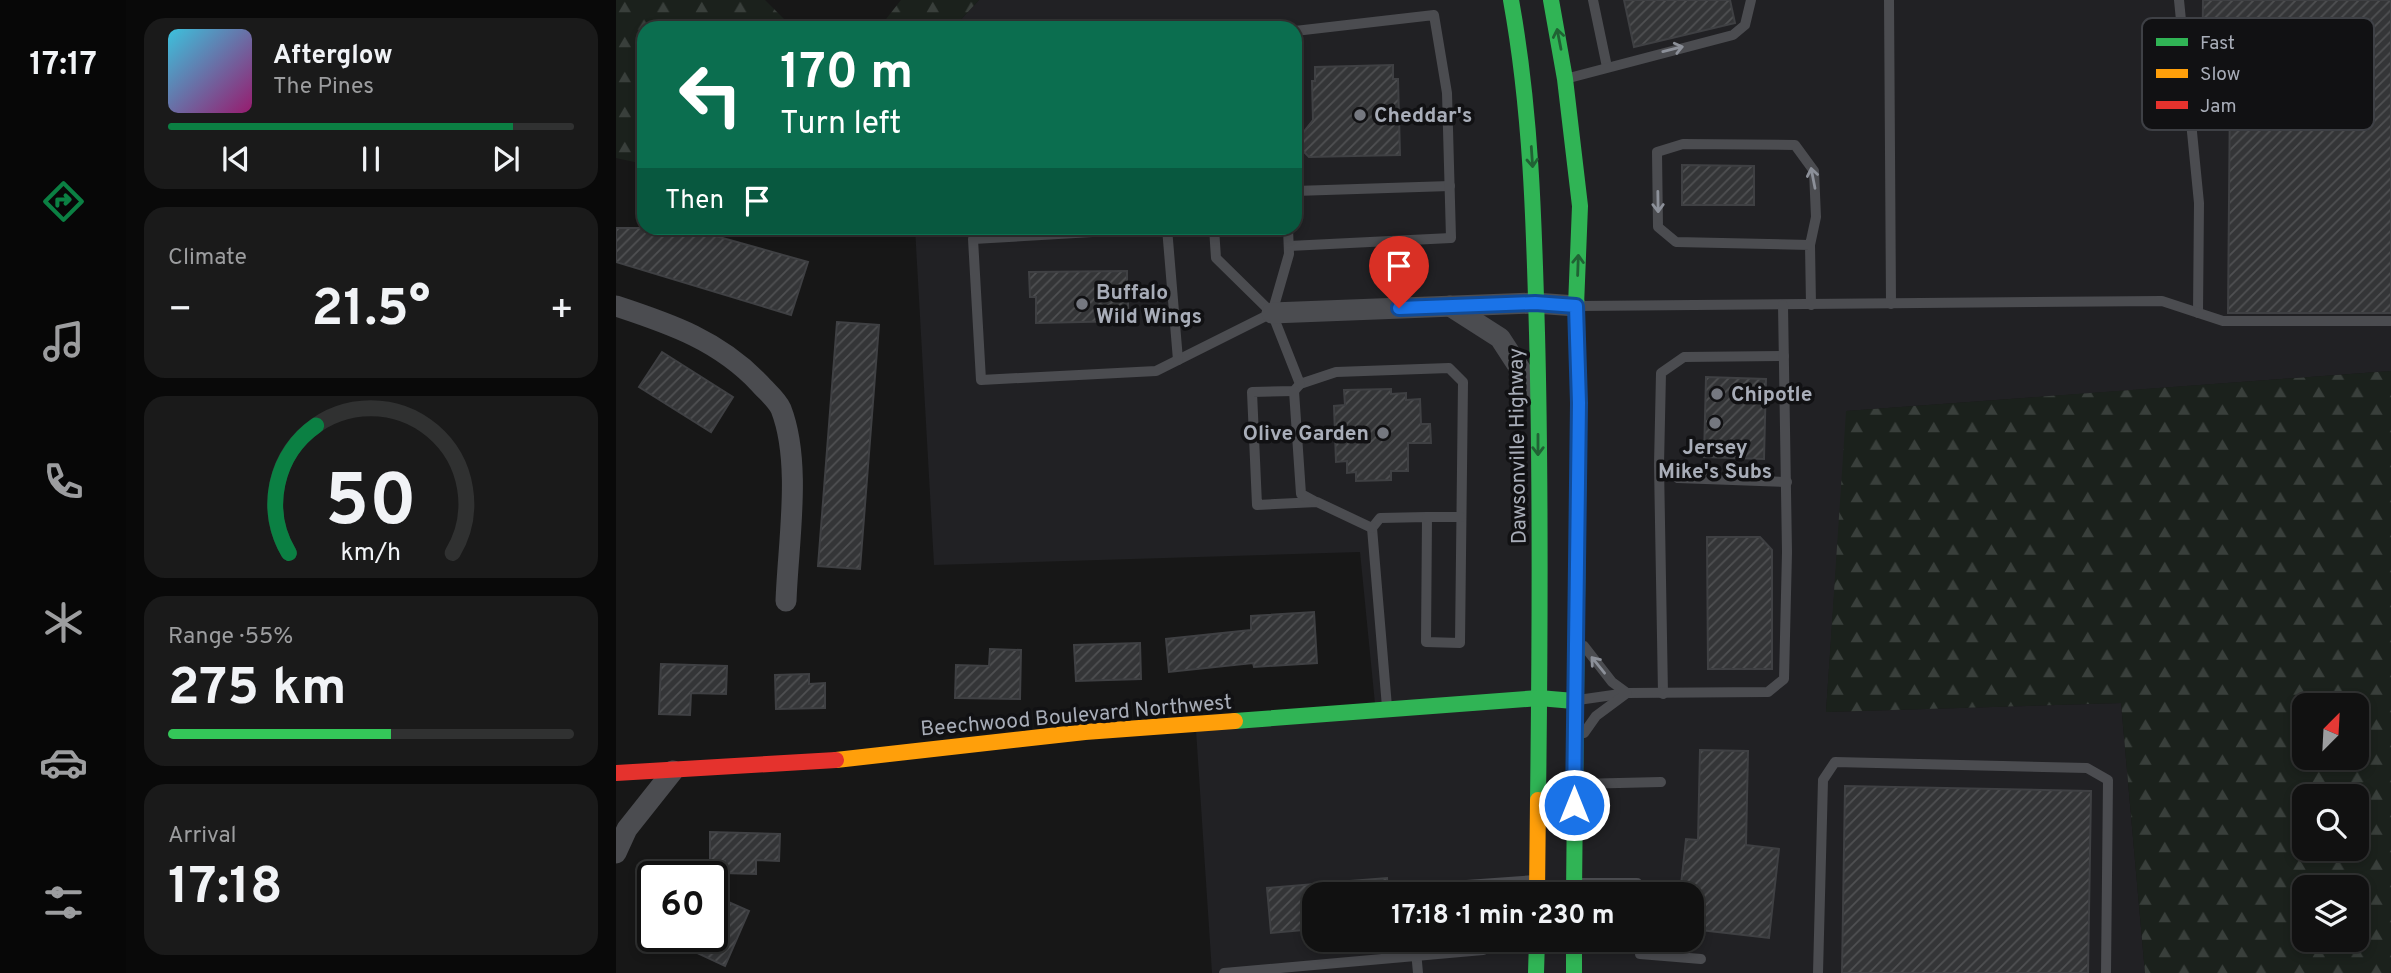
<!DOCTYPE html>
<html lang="en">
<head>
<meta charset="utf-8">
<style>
	:root { --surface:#111; --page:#1a1a1a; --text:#f1f3f6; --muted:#9c9d9f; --line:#303131; --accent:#0b8043 }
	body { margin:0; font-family:Overpass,sans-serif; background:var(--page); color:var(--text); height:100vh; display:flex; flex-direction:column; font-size:26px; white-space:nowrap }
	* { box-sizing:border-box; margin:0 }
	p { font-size:23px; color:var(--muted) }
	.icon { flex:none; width:38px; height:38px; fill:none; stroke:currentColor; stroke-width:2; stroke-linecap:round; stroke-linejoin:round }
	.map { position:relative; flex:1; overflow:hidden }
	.panel { display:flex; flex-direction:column; gap:18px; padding:18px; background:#090909; width:490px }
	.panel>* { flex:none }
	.top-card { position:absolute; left:21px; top:21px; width:665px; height:214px; border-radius:21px; box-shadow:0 4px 10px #0003,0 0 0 2px var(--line); background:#0b6e4f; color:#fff; overflow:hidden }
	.needle { width:46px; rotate:24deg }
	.fabs { position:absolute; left:1676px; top:693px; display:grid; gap:14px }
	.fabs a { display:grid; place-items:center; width:77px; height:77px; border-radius:14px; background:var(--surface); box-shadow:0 4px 10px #0003,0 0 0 2px var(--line); font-size:35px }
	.speed { position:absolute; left:21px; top:861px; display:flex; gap:14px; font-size:35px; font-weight:700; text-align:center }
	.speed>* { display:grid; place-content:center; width:91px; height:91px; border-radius:50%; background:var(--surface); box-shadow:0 4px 10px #0003,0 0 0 2px var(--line); line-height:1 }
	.speed .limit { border:4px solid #111; border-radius:10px; background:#fff; color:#111 }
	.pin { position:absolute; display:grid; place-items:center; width:60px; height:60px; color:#fff; margin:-72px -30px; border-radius:50% 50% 50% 0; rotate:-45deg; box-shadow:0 0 7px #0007 }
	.pin .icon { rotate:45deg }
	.me { position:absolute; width:77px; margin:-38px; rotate:0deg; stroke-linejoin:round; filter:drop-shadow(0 0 5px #0008) }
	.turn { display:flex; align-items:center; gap:24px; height:147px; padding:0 28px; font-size:32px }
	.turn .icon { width:91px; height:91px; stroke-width:2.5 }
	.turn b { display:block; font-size:49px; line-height:60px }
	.then { display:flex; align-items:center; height:66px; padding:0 28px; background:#0003; gap:14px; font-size:26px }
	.big { font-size:52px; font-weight:700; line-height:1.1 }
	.panel .card { flex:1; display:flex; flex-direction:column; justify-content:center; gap:10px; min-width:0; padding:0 24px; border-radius:21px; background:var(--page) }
	.panel .dial { align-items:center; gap:0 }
	.dial svg { height:182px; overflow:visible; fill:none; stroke:var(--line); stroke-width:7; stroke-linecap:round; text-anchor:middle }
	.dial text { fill:var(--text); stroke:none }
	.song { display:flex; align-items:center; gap:21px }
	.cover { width:84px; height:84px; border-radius:10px; background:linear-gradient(135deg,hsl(190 70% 55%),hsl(320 70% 35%)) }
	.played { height:7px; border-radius:4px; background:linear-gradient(90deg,var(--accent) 85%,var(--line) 85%) }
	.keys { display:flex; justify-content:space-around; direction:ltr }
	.heat { display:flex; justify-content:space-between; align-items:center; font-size:38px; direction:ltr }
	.charge { height:10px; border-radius:5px; background:linear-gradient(90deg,#34c759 55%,var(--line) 0) }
	.trip { position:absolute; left:686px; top:882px; width:402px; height:70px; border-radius:21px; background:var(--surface); box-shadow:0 4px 10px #0003,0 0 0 2px var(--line); font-weight:700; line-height:70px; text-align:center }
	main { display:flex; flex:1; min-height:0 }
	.tabs { display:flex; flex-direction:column; width:126px; justify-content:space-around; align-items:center; background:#070707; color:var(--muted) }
	.tabs .icon { width:49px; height:49px }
	.tabs .selected { color:var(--accent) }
	.tabs b { font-size:32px; color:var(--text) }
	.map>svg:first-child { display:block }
</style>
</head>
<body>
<main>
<nav class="tabs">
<b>17:17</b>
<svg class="icon selected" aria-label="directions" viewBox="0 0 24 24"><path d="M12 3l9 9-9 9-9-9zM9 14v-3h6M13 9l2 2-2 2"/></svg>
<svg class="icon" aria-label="music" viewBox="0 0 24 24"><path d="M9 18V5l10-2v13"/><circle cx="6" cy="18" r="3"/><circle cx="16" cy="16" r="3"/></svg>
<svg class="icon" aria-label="phone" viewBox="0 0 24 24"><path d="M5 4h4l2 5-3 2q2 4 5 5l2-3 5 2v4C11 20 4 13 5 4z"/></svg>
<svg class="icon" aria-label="climate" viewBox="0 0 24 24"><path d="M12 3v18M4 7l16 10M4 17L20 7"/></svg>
<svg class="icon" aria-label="car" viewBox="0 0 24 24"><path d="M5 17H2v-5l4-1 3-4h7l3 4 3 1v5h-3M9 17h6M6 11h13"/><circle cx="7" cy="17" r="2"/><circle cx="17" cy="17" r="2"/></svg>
<svg class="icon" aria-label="filters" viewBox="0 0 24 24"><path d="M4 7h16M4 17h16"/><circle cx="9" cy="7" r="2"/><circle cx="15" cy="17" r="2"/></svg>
</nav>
<section class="panel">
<div class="card">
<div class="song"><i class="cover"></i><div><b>Afterglow</b><p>The Pines</p></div></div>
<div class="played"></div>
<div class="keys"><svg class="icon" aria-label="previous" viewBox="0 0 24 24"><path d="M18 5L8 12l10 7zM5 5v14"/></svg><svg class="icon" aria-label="pause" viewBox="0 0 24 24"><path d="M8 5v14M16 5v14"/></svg><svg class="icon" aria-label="next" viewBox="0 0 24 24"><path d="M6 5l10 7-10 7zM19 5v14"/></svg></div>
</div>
<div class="card"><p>Climate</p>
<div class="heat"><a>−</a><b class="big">21.5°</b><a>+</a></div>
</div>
<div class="card dial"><svg viewBox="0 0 100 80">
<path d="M14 69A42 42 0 1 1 86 69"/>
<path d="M14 69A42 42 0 0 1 26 13" stroke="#0b8043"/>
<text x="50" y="56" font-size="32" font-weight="700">50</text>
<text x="50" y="72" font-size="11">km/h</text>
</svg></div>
<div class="card"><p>Range · 55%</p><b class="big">275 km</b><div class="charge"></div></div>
<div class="card"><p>Arrival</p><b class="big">17:18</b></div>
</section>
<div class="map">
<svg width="1775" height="973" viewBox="0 0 1775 973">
	<defs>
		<pattern id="forest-firs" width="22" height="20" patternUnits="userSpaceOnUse" patternTransform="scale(1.75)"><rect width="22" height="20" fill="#1b211c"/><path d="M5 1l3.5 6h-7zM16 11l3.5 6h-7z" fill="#393f3b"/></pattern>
		<pattern id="building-hatch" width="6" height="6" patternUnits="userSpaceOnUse" patternTransform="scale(1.75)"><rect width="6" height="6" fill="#343537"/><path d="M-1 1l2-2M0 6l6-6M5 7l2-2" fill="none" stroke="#4f5052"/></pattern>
	</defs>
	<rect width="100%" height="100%" fill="#171717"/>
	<path fill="#212124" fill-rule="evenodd" d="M363 0H1775V371L1231 411 1210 712 1505 703 1529 973H596L580 730 760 714 744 552 318 565 299 228H679V28H337ZM698 894H1076V940H698Z"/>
	<g fill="url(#forest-firs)" fill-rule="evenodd">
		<polygon points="0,0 149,0 177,28 28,28 28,164 0,158"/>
		<polygon points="285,0 363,0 337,28 263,28"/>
		<path d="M1775 371V973H1529L1505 703 1210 712 1230 411ZM1689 705H1741V758H1689ZM1689 796H1741V849H1689ZM1689 887H1741V940H1689Z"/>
	</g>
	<g fill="url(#building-hatch)" stroke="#3f4043" stroke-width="2">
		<polygon points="1008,0 1114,0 1119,23 1018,47"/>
		<polygon points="1587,0 1775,0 1775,313 1612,313 1614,91 1586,90"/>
		<polygon points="777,65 777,79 782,79 784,155 693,157 679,143 697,120 696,81 699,81 699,67"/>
		<polygon points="1066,165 1138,166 1138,205 1066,205"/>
		<polygon points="0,228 71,228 192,262 175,315 0,262"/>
		<polygon points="511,271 511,283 520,283 520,300 512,300 512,321 420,323 420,297 414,297 413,272"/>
		<polygon points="221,322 263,325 244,569 202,566"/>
		<polygon points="46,352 117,397 95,432 23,387"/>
		<polygon points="1090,377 1150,379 1148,459 1088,457"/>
		<polygon points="775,389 775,394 790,393 790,400 804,399 805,424 814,424 815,443 792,443 792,471 775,471 775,480 740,481 740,472 731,473 731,461 720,462 718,406 729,405 728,390"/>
		<polygon points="1091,537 1144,537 1156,550 1156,669 1092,669"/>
		<polygon points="698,612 701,663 638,667 637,663 553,672 550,639 635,630 635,616"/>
		<polygon points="524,643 525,679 460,681 458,645"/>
		<polygon points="374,649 405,650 404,699 339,698 340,665 373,666"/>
		<polygon points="45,664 111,666 110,694 75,693 74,715 43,714"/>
		<polygon points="193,674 193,684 209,683 209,708 160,709 159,675"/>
		<polygon points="1084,750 1132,751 1130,845 1163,849 1153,938 1076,929 1076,894 1064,894 1070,839 1082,840"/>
		<polygon points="1229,786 1475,791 1472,973 1226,973"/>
		<polygon points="94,832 164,834 163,861 140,860 140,874 108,873 109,861 94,861"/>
		<polygon points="771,878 772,894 709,894 709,883"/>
		<polygon points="698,884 698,929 655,933 651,888"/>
		<polygon points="101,897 133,911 109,966 77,951 84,936 96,936 96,908"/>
	</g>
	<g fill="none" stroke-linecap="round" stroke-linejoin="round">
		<g stroke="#4b4c50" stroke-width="10">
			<polyline points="977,0 991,67"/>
			<polyline points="1273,0 1275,304"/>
			<polyline points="1563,0 1583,203 1582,313"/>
			<polyline points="953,78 1117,35 1129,25 1135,0"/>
			<polyline points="679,191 834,186"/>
			<polyline points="545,228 357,239 365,380 540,371 656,313 673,254 672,228"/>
			<polyline points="551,228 562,360"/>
			<polyline points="598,228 600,258 656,313 684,384 720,372 833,368 847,382 844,643 810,642 811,517 764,518 756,528 771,707"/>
			<polyline points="1194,245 1060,242 1042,227 1041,152 1067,144 1179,145 1198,171 1200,217 1194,245 1195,305"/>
			<polyline points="673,246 835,238 831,93 818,15 679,31"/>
			<polyline points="963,306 1546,301 1607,321 1775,321"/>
			<polyline points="1168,356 1068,357 1045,373 1043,465 1062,478 1171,482"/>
			<polyline points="684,384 678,391 636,392 641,505 701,502 756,528"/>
			<polyline points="678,391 685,494 698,501"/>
			<polyline points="1043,465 1047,694"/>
			<polyline points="811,517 845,517"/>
			<polyline points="962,700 1011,693 1152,692 1168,679 1171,552 1167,305"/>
			<polyline points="968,733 980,716 1011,693 996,682 968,646"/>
			<polyline points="961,784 1045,782"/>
			<polyline points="961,883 1021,883 1022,894"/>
			<polyline points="795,894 794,889 919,880"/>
			<polyline points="799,940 802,973"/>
			<polyline points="1024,940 1024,954 1085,959"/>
			<polyline points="608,973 867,950 867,940"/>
			<polyline points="1202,973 1207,780 1219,762 1471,768 1492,780 1490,973"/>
		</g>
		<g stroke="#4b4c50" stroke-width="21">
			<path d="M0 306C55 324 104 341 144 384 151 392 161 400 165 409 186 463 172 543 170 601"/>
			<polyline points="834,306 884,338 919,392"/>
			<polyline points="656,313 919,303 960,306"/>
			<polyline points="0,853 11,829 57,771"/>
		</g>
		<g stroke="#30b455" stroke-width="16">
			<path d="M895 0C915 110 918 221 921 333 925 489 924 644 922 800"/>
			<polyline points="935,0 949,79 964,206 960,306 963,403 958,894"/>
			<polyline points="619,721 923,698 958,701"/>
			<polyline points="958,940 958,973"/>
			<polyline points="920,973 921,940"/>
		</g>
		<g stroke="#ff9f0a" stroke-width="16">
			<polyline points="220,760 469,732 619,721"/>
			<polyline points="921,894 922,800"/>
		</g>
		<polyline stroke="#e5322d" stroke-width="16" points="0,773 220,760"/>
	</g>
	<defs><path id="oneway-shaft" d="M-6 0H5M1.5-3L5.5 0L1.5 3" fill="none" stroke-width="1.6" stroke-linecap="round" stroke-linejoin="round" transform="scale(1.75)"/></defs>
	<g stroke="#206234">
		<use href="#oneway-shaft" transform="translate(943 39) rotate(-101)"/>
		<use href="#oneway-shaft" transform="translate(916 157) rotate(86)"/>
		<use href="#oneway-shaft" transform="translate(962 265) rotate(-88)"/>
		<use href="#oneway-shaft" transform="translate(922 445) rotate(90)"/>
	</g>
	<g stroke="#8c9099">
		<use href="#oneway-shaft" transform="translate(1057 49) rotate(-14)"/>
		<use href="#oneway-shaft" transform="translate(1197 178) rotate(-101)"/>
		<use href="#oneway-shaft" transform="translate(1042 202) rotate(89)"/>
		<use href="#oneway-shaft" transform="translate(982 665) rotate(-129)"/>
	</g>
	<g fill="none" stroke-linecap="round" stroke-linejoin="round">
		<defs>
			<polyline id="route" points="783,308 919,303 960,306 963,403 958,805"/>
		</defs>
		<use href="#route" stroke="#114b97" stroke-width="18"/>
		<use href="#route" stroke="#1a73e8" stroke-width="12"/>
	</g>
	<g fill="#757880" stroke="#111113" stroke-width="2.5">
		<circle cx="744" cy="115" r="7"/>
		<circle cx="466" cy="304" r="7"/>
		<circle cx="1101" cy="394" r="7"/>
		<circle cx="1099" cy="423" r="7"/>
		<circle cx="767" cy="433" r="7"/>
	</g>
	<g text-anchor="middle" stroke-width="7" stroke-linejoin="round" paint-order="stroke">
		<g font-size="21" font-weight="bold" fill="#a8adb8" stroke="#111113" text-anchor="start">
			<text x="758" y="122">Cheddar's</text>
			<text x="480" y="299">Buffalo<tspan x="480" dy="24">Wild Wings</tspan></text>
			<text x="1115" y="401">Chipotle</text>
			<text x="753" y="440" text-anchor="end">Olive Garden</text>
			<text x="1099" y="454" text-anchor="middle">Jersey<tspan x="1099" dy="24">Mike's Subs</tspan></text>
		</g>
		<g font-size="21" fill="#a8adb8" stroke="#111113">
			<text transform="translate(901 446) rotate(-91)" y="7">Dawsonville Highway</text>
			<text transform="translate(460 715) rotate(-5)" y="7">Beechwood Boulevard Northwest</text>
		</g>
	</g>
	<rect x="1526" y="18" width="232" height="112" rx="10" fill="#111113" stroke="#3e4045" stroke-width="2"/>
	<rect x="1540" y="38" width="32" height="8" fill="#30b455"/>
	<rect x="1540" y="69" width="32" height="9" fill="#ff9f0a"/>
	<rect x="1540" y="101" width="32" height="8" fill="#e5322d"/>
	<g font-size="19" fill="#a8adb8">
		<text x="1584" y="49">Fast</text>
		<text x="1584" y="80">Slow</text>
		<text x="1584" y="112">Jam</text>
	</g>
</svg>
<div class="fabs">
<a><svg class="needle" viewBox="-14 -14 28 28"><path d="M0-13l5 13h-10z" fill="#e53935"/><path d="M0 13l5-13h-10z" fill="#9c9d9f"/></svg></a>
<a><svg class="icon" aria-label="search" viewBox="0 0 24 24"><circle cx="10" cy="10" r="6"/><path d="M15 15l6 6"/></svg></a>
<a><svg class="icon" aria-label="layers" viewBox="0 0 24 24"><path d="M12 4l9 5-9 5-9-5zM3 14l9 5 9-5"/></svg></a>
</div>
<div class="speed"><div class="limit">60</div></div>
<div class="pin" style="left:783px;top:308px;background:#d93025"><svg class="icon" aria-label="arrive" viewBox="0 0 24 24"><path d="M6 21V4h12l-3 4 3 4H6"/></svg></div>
<svg class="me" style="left:958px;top:805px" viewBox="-20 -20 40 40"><circle r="17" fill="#1a73e8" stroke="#fff" stroke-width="3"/><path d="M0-11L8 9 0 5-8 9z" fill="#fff"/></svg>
<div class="trip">17:18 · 1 min · 230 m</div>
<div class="top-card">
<div class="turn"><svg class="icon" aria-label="left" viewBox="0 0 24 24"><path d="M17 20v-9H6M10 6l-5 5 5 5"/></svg><div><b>170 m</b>Turn left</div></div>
<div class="then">Then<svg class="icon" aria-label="arrive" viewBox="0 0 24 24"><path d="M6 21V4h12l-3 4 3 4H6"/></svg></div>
</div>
</div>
</main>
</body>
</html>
